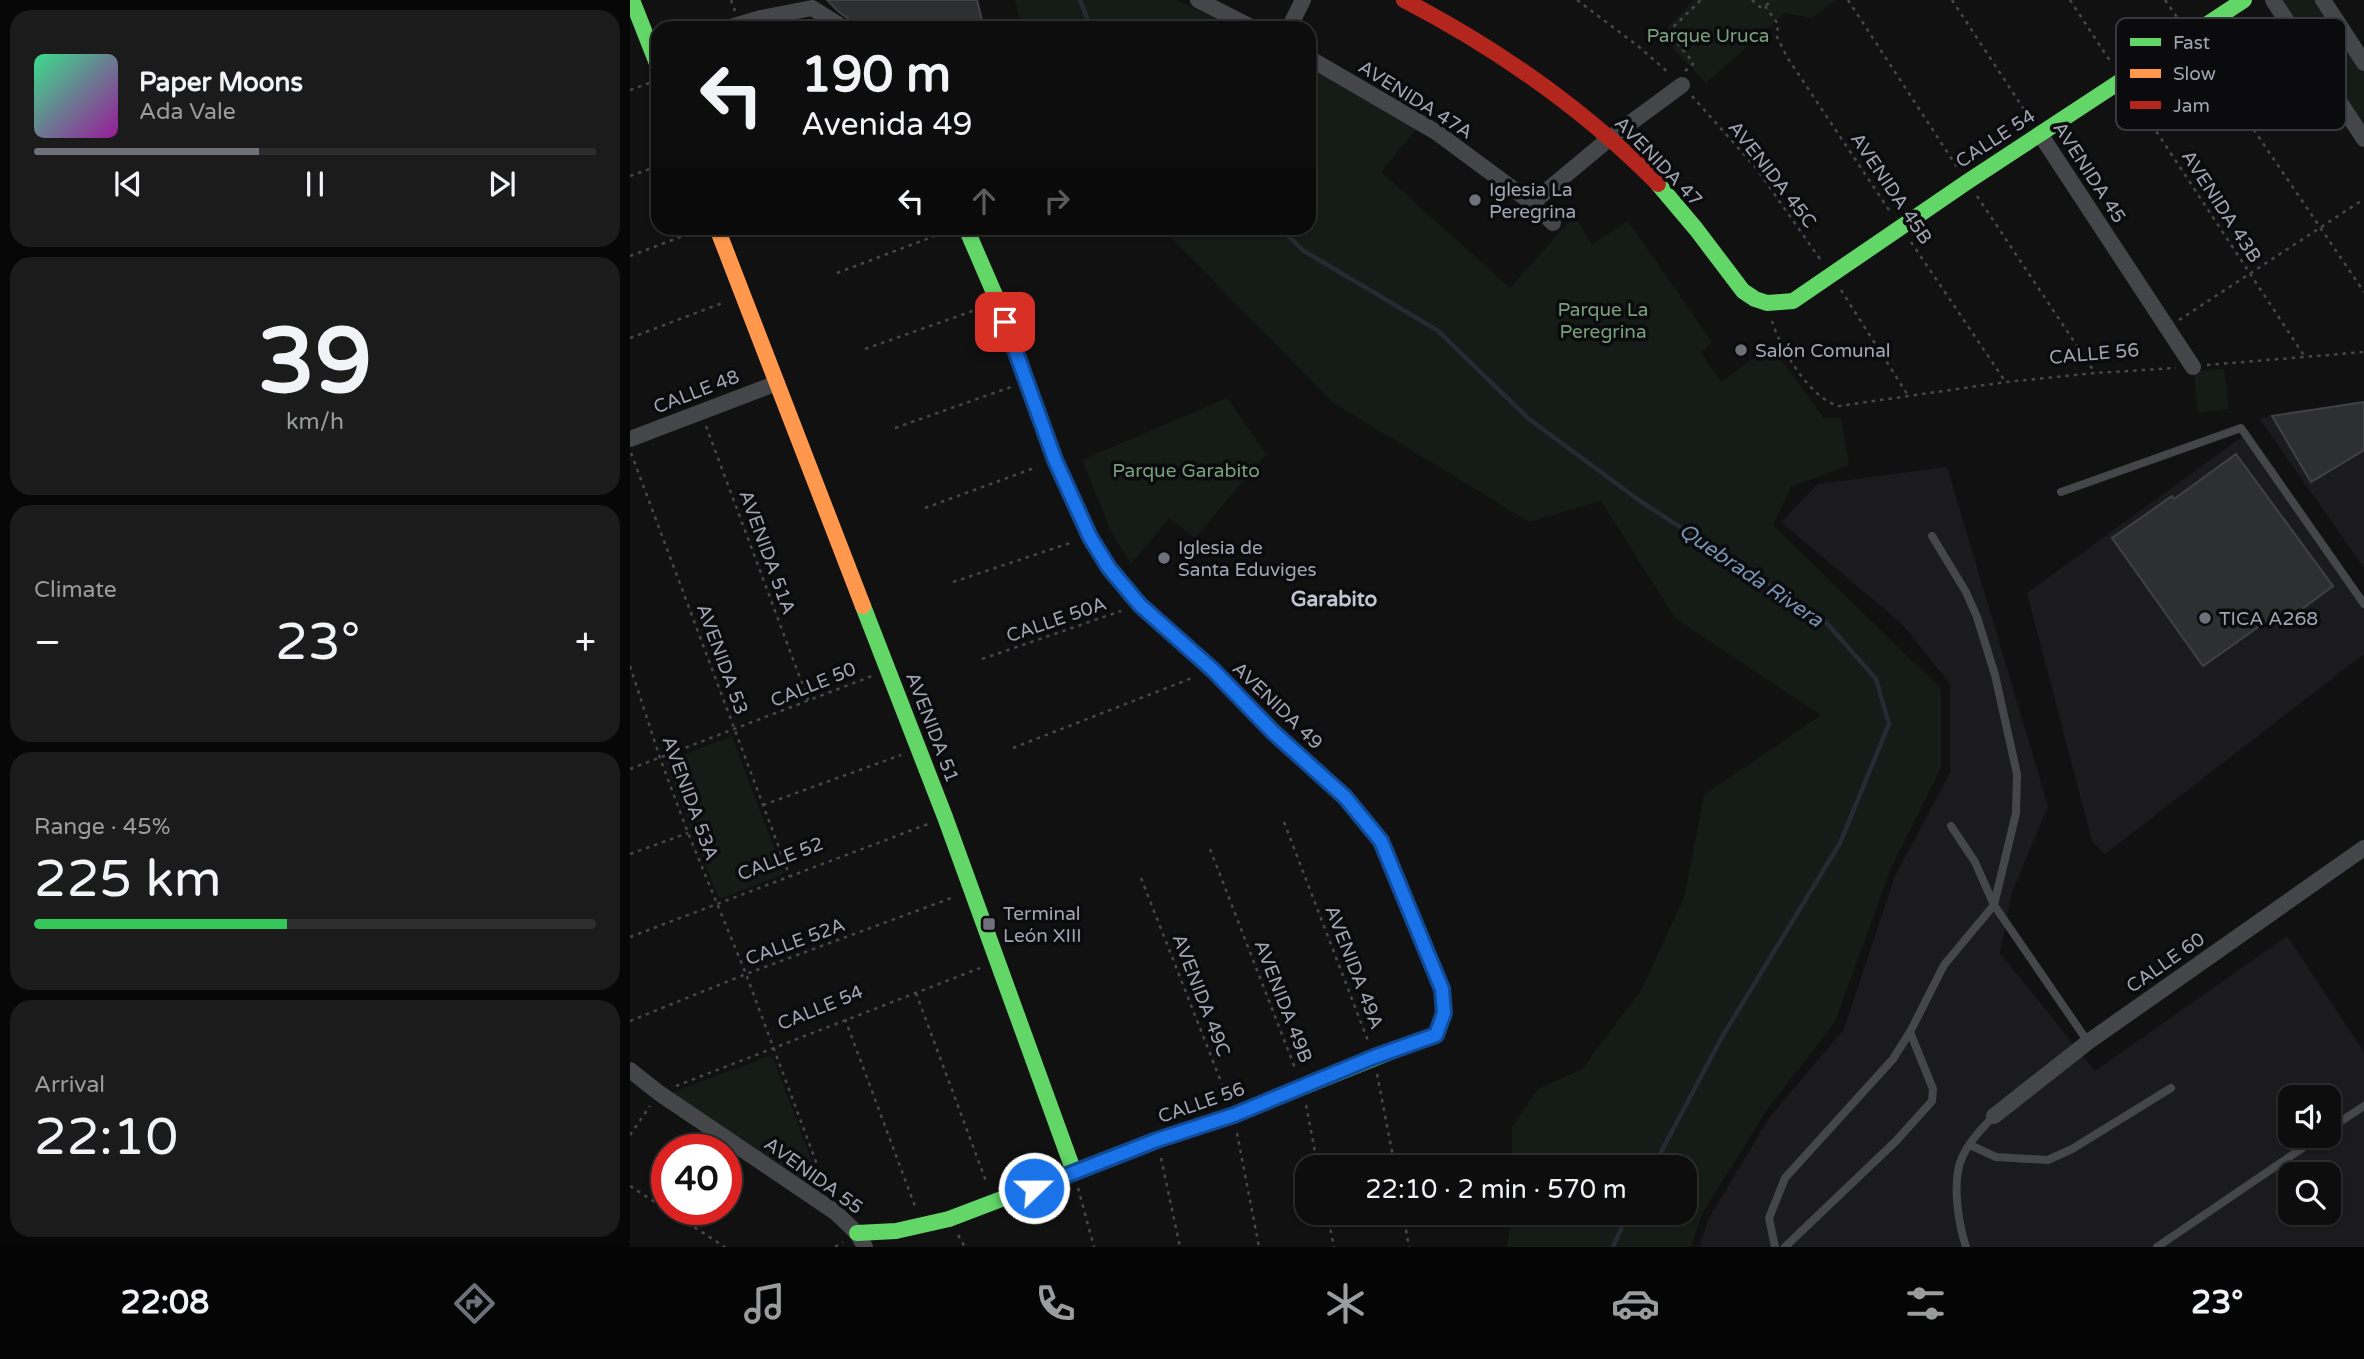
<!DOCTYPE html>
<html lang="en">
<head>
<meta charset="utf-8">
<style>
	:root { --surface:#0d0d0d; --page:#1b1b1b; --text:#f1f3f6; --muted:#9a9c9d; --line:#2d2d2e; --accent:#6f717a }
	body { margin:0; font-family:"Varela Round",sans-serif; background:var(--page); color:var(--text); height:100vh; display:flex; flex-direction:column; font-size:26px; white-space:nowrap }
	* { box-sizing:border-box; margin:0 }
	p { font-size:23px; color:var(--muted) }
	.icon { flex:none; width:38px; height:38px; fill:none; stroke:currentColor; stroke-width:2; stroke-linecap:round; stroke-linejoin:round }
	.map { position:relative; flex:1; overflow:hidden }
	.drawer { display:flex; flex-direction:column; gap:10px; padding:10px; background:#070707; width:630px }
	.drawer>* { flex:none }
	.guide { position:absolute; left:21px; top:21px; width:665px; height:214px; border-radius:21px; box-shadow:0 2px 5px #0004,0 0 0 2px var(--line); background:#0d0d0d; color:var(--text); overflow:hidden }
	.fabs { position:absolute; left:1648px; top:1085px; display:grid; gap:14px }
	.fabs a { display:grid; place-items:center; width:63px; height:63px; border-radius:14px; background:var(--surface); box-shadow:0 2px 5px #0004,0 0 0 2px var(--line); font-size:35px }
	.speed { position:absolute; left:21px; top:1134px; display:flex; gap:14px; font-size:35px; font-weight:700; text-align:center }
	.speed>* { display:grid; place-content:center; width:91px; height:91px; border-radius:50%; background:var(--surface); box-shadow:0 2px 5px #0004,0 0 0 2px var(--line); line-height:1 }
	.speed .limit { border:10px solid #d22; background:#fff; color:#111 }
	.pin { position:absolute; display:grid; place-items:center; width:60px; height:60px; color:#fff; margin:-30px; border-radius:14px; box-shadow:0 4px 10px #0006 }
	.me { position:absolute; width:77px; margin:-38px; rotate:68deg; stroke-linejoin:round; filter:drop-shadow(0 0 5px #0008) }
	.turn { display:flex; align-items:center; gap:24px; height:147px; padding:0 35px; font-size:32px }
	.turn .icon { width:91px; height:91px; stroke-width:2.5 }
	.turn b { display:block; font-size:49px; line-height:60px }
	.lanes { display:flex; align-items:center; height:66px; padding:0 35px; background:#0003; justify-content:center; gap:35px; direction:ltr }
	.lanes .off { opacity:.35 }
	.big { font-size:52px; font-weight:600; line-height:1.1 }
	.drawer .card { flex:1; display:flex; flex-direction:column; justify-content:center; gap:10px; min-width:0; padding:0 24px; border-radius:21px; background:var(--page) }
	.drawer .dial { align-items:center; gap:0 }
	.dial b { font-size:91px; line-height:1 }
	.song { display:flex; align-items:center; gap:21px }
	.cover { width:84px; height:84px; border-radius:10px; background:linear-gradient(135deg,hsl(150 70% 55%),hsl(300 70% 35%)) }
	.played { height:7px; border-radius:4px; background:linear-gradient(90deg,var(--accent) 40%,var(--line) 40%) }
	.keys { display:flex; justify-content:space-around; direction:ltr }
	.heat { display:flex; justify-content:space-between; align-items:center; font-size:38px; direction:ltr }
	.charge { height:10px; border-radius:5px; background:linear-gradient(90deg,#34c759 45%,var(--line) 0) }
	.trip { position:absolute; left:665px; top:1155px; width:402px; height:70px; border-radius:21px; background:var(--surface); box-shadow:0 2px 5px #0004,0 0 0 2px var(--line); font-weight:600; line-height:70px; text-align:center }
	.tabs { display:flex; height:112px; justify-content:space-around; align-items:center; background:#050505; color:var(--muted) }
	.tabs .icon { width:49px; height:49px }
	.tabs .on { color:var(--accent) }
	.tabs b { font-size:32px; color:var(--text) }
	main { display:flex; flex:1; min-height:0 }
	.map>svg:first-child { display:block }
</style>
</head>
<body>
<main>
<section class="drawer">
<div class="card">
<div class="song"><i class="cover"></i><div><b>Paper Moons</b><p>Ada Vale</p></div></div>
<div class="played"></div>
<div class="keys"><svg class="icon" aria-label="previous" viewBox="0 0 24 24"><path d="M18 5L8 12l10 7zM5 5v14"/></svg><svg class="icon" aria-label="pause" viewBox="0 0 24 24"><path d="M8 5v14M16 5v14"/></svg><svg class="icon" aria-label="next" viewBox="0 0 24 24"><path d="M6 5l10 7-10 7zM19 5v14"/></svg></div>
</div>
<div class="card dial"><b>39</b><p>km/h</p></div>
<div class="card"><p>Climate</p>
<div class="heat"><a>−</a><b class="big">23°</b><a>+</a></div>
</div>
<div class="card"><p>Range · 45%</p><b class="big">225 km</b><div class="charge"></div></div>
<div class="card"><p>Arrival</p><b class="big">22:10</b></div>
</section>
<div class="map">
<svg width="1734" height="1247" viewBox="0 0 1734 1247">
	<rect width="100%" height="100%" fill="#111"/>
	<g fill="#1b1b1e" fill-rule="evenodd">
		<polygon points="1734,402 1734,568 1629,418"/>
		<polygon points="1613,436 1734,597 1734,654 1475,854 1462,841 1397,593"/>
		<path d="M1317 467 1418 806 1382 893 1370 953 1465 1071 1657 936 1734 1052V1247H1069L1079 1218 1139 1118 1214 1029 1265 876 1320 773V684L1272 624 1151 522 1188 484ZM1661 1097H1699V1136H1661ZM1661 1174H1699V1213H1661Z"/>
	</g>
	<g fill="#151b17">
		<polygon points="385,0 546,0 606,28 392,28"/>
		<polygon points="1064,0 1206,0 1182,18 1155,13 1076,83 1030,35"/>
		<polygon points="1650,0 1687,0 1734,71 1734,127"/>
		<polygon points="679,67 787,128 751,172 880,288 944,216 962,244 998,221 1082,342 1071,353 1091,382 1141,346 1194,418 1211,418 1219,465 1161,487 1143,525 1311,689 1311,768 1262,866 1205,1022 1137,1110 1072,1214 1061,1247 877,1247 882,1213 1055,1213 1055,1167 882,1167 882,1127 908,1089 952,1069 1011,990 1054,898 1074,795 1191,715 1045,618 971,501 899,522 702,402 532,228 679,228"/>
		<polygon points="1594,369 1599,409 1568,413 1564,371"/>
		<polygon points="597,398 636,454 565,538 539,518 501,564 482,533 452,460"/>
		<polygon points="102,736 154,874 89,899 35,762"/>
		<polygon points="142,1055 196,1199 40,1093"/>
	</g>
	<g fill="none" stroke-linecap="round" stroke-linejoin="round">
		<g stroke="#242b32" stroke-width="4.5">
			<polyline points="450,0 461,28"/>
			<polyline points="650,228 674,251 807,330 899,419 1010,501 1195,621 1246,679 1259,724 1210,843 1092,1037 1023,1167"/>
			<polyline points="983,1247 998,1213"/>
		</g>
	</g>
	<g fill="#2e2f31" stroke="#404045" stroke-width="2">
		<polygon points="197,0 347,0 354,28 224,28 220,20 209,12"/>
		<polygon points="1734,402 1734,450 1681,482 1642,416"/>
		<polygon points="1606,454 1703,586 1648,627 1641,618 1573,666 1482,538 1542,496 1544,499"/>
	</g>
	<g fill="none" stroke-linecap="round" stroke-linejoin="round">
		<g stroke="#47474c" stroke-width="2.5" stroke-dasharray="3.5 5" stroke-linecap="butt">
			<polyline points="101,0 105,11"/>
			<polyline points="947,0 1008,46 1040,74"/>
			<polyline points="1122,0 1130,7 1135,6 1143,0"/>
			<polyline points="1218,0 1327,167"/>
			<polyline points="1322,0 1399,117"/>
			<polyline points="1440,0 1482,64"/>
			<polyline points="1535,0 1549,20"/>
			<polyline points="1135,6 1148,24 1147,37 1157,57 1261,213"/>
			<polyline points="1571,52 1734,292"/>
			<polyline points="1055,71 1063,64 1063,62 1038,32 1071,0"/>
			<polyline points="0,90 22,82"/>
			<polyline points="1062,96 1126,168 1190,259"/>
			<polyline points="1503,96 1675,357"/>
			<polyline points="0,176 28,166"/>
			<polyline points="1347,196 1465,373"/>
			<polyline points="1281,242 1375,381"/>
			<polyline points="0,256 69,230"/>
			<polyline points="207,273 318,231"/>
			<polyline points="1211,290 1279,397"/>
			<polyline points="1549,320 1734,199"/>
			<path d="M1142 321C1150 348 1180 399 1209 406L1376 382 1465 373 1546 368"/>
			<polyline points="0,338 95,302"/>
			<polyline points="235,349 351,308"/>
			<polyline points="1577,365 1734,352"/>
			<polyline points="76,426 179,702"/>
			<polyline points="265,428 381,387"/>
			<polyline points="1,453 160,877"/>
			<polyline points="295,508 407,467"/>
			<polyline points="323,582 443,542"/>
			<polyline points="352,659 491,611"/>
			<polyline points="0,666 30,758 58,833 116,974 195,1186"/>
			<polyline points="383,748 562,678"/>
			<polyline points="0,769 242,676"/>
			<polyline points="133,805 271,755"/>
			<polyline points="654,822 738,1041"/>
			<polyline points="580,849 665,1068"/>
			<polyline points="0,854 58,833"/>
			<polyline points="511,878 597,1097"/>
			<polyline points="0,937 298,824"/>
			<polyline points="286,993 357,1184"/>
			<polyline points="215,1019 286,1209"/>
			<polyline points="0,1021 116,974 324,897"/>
			<polyline points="747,1074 765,1167"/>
			<polyline points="46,1086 350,968"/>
			<polyline points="676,1105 688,1167"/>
			<polyline points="607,1133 629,1247"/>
			<polyline points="0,1135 20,1106"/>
			<polyline points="531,1158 550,1247"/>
			<polyline points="0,1186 95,1247"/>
			<polyline points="448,1188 464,1247"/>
			<polyline points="697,1213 704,1247"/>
			<polyline points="773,1213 779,1247"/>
			<polyline points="328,1235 335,1247"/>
			<polyline points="205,1247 213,1242"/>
		</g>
		<g stroke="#45464a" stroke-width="8">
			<polyline points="1431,492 1611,428 1734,604"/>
			<polyline points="1321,826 1345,862 1364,905 1458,1042"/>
			<polyline points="1699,1129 1734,1106"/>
			<polyline points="1340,1145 1366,1157 1418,1160 1442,1149 1541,1088"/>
			<polyline points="1145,1247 1139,1218 1155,1178 1263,1059 1280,1032"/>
			<polyline points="1155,1247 1266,1141 1302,1101 1303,1089 1280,1032 1314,965 1364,905 1386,813 1387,774 1365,675 1347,617 1336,592 1302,536"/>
			<path d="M1336 1247C1329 1225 1324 1194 1328 1171 1331 1150 1350 1130 1364 1116"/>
			<polyline points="1527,1247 1690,1136"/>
		</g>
		<g stroke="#45464a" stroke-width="16">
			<polyline points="568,0 623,28"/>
			<polyline points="1643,0 1734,139"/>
			<polyline points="1693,0 1734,63"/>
			<polyline points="97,28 131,18 182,8 214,28"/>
			<polyline points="659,28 673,0"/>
			<polyline points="679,58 806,132 902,203"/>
			<polyline points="1410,134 1563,367"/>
			<polyline points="923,223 902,203 980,138 1052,85"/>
			<polyline points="0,439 147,383"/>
			<polyline points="0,1070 29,1093 205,1212 227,1233 235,1247"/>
			<polyline points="1364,1116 1458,1042 1734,848"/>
		</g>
		<g stroke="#63d668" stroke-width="16">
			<polyline points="2,0 28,66"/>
			<polyline points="1028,184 1066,229 1113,291 1125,299 1137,303 1163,301 1337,182 1614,0"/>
			<polyline points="336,228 368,302 425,460 460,537 479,568 510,605 583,670 654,742"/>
			<polyline points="233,606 315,817 444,1172"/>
			<polyline points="227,1233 266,1231 319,1219 527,1140 604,1115 780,1044"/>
		</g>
		<g stroke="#ff974d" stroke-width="16">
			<polyline points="87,228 233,606"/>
			<polyline points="654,742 715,797 751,841 812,989 814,1013 806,1035 780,1044"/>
		</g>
		<path stroke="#b3261e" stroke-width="16" d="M774 0C868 49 953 108 1028 184"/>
	</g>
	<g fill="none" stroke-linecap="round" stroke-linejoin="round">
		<defs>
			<polyline id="route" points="375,322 425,460 460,537 479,568 510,605 583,670 643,732 715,797 751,841 812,989 814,1013 806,1035 744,1057 604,1115 527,1140 404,1188"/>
		</defs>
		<use href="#route" stroke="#114b97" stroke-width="18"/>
		<use href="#route" stroke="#1a73e8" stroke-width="12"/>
	</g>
	<g fill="#6f717a" stroke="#0b0b0d" stroke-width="2.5">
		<circle cx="845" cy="200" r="7"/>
		<circle cx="1111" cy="350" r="7"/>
		<circle cx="534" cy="558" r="7"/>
		<circle cx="1575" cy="618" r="7"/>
		<rect x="352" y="917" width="14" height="14" rx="3.5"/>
	</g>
	<g text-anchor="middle" stroke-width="7" stroke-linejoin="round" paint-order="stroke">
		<g font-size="19" fill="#779f7b" stroke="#0b0b0d">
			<text x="1078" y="42">Parque Uruca</text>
			<text x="973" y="316">Parque La<tspan x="973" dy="22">Peregrina</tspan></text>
			<text x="556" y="477">Parque Garabito</text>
		</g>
		<g font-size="19" fill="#a1a5b3" stroke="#0b0b0d">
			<text transform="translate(786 99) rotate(32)" y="7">AVENIDA 47A</text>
			<text transform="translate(1365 138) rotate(-33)" y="7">CALLE 54</text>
			<text transform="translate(1029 161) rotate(46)" y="7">AVENIDA 47</text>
			<text transform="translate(1460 172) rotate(57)" y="7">AVENIDA 45</text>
			<text transform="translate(1143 174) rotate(52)" y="7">AVENIDA 45C</text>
			<text transform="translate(1262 188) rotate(56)" y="7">AVENIDA 45B</text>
			<text transform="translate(1592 206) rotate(57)" y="7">AVENIDA 43B</text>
			<text transform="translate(1464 353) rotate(-5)" y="7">CALLE 56</text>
			<text transform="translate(66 391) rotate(-21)" y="7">CALLE 48</text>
			<text transform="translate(138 552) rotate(70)" y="7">AVENIDA 51A</text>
			<text transform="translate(426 619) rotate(-19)" y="7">CALLE 50A</text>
			<text transform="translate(93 659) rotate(70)" y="7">AVENIDA 53</text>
			<text transform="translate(183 684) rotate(-22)" y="7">CALLE 50</text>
			<text transform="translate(648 705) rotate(44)" y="7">AVENIDA 49</text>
			<text transform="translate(303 727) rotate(69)" y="7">AVENIDA 51</text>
			<text transform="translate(61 798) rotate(70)" y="7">AVENIDA 53A</text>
			<text transform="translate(150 858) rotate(-21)" y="7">CALLE 52</text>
			<text transform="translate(165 941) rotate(-20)" y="7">CALLE 52A</text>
			<text transform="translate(1535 962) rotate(-35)" y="7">CALLE 60</text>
			<text transform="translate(725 967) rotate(69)" y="7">AVENIDA 49A</text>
			<text transform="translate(572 995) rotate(69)" y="7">AVENIDA 49C</text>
			<text transform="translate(654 1001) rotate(69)" y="7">AVENIDA 49B</text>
			<text transform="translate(190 1007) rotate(-22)" y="7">CALLE 54</text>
			<text transform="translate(571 1102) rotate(-19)" y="7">CALLE 56</text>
			<text transform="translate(184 1175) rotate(36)" y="7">AVENIDA 55</text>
		</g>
		<g font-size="19" fill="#a1a5b3" stroke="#0b0b0d" text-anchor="start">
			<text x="859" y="196">Iglesia La<tspan x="859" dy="22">Peregrina</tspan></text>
			<text x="1125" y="357">Salón Comunal</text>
			<text x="548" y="554">Iglesia de<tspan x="548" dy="22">Santa Eduviges</tspan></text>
			<text x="1589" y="625">TICA A268</text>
			<text x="373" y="920">Terminal<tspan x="373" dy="22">León XIII</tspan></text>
		</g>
		<g font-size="21" font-style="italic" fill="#7692b0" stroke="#0b0b0d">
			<text transform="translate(1121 575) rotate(34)" y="7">Quebrada Rivera</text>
		</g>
		<g font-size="21" font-weight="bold" fill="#c2c5cf" stroke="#0b0b0d">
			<text x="704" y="606">Garabito</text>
		</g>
	</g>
	<rect x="1486" y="18" width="230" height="112" rx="10" fill="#0b0b0d" stroke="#38393f" stroke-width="2"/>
	<rect x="1500" y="38" width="31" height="8" fill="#63d668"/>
	<rect x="1500" y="69" width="31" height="9" fill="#ff974d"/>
	<rect x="1500" y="101" width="31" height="8" fill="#b3261e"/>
	<g font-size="19" fill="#a1a5b3">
		<text x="1543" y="49">Fast</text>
		<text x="1543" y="80">Slow</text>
		<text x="1543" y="112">Jam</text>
	</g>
</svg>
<div class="fabs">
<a><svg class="icon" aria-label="sound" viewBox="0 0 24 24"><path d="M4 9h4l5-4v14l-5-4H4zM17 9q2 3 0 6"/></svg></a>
<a><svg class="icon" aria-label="search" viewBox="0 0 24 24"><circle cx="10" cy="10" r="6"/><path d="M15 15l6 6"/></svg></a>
</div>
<div class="speed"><div class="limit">40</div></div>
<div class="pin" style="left:375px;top:322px;background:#d93025"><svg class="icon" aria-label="arrive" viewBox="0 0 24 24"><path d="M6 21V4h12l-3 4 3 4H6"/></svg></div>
<svg class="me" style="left:404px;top:1188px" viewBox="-20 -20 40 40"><circle r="17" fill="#1a73e8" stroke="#fff" stroke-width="3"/><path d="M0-11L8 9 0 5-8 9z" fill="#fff"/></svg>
<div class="trip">22:10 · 2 min · 570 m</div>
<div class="guide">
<div class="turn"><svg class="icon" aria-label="left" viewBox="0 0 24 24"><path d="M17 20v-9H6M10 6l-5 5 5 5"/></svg><div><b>190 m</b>Avenida 49</div></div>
<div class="lanes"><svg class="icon" aria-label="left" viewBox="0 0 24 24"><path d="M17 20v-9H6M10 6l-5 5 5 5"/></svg><svg class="icon off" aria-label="ahead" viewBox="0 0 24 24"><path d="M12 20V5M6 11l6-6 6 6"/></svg><svg class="icon off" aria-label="right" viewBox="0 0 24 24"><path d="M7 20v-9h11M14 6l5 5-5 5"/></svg></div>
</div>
</div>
</main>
<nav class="tabs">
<b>22:08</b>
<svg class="icon on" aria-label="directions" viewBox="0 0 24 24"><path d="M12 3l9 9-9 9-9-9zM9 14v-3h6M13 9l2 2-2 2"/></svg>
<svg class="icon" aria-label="music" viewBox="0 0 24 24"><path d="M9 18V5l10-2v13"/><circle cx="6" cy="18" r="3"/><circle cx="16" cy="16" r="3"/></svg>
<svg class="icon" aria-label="phone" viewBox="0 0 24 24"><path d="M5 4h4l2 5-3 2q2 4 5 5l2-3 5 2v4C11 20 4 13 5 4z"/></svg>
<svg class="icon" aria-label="climate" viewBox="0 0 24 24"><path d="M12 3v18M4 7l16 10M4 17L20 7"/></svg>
<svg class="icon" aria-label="car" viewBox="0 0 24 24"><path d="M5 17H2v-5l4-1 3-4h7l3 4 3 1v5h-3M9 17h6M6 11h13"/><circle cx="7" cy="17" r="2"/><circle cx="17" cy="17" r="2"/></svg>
<svg class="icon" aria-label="filters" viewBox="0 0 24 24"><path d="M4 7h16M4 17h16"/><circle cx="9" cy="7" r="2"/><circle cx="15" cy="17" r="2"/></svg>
<b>23°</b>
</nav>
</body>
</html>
